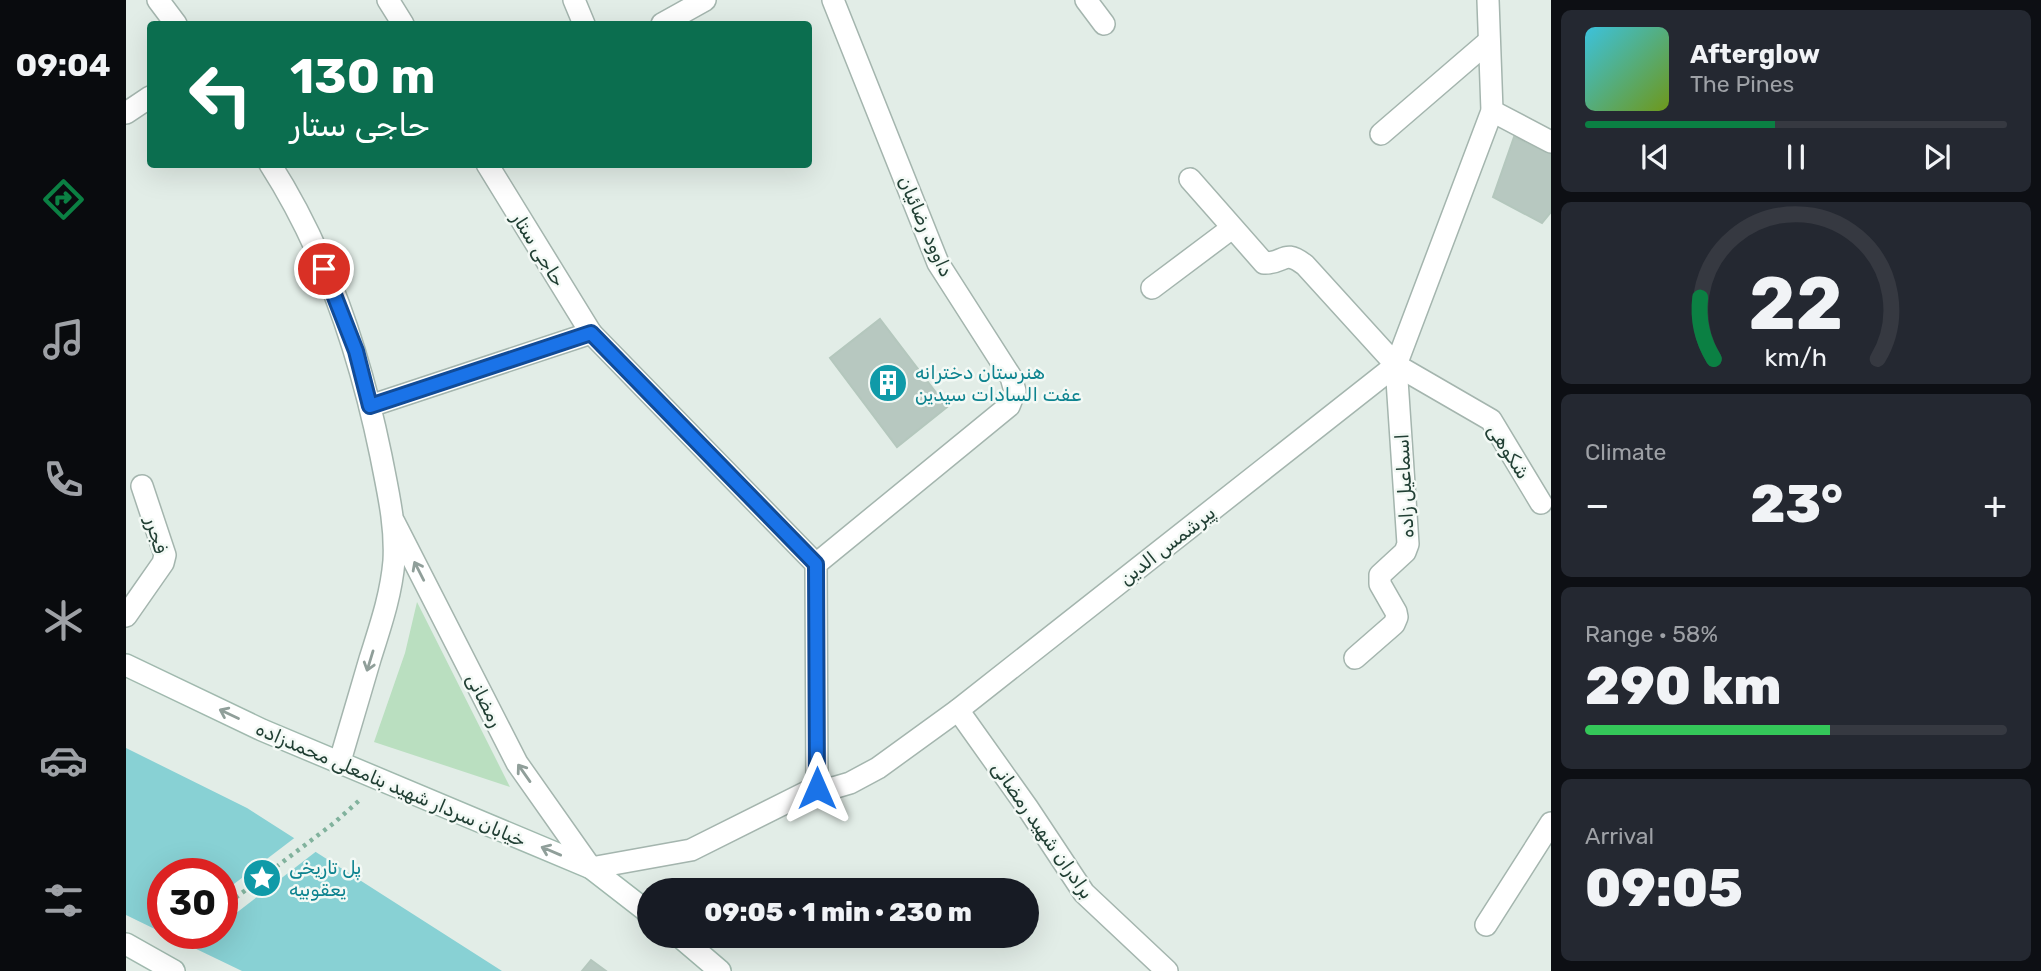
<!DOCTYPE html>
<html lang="en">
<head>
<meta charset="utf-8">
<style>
	:root { --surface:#171b24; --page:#242831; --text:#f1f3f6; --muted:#9ea1a6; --line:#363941; --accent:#0b8043 }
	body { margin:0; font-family:Rubik,"Noto Naskh Arabic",sans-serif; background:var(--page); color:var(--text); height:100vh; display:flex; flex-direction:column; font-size:26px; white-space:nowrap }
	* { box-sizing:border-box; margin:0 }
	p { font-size:23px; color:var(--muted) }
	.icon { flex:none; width:38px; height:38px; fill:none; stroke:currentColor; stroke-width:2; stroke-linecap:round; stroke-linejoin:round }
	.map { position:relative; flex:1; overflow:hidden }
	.drawer { display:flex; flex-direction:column; gap:10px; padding:10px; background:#0d0f14; width:490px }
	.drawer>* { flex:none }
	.top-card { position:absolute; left:21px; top:21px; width:665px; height:147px; border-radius:7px; box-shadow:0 7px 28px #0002; background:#0b6e4f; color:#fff; overflow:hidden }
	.speed { position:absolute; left:21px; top:858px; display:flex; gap:14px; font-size:35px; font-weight:700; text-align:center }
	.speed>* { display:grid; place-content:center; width:91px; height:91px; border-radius:50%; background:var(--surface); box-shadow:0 7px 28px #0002; line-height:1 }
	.speed .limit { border:10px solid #d22; background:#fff; color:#111 }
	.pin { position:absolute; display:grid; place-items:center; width:60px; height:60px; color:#fff; margin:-30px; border:4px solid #fff; border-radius:50%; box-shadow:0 2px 7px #0007 }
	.me { position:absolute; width:77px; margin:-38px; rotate:0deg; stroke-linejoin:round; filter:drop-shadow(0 0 5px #0008) }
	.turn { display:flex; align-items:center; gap:24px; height:147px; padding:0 28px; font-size:32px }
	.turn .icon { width:91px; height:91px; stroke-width:2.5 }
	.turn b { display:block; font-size:49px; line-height:60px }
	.big { font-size:52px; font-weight:800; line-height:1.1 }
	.drawer .card { flex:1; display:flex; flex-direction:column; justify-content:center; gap:10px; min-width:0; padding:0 24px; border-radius:10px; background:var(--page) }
	.drawer .dial { align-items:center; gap:0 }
	.dial svg { height:182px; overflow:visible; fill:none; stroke:var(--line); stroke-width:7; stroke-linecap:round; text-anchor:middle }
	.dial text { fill:var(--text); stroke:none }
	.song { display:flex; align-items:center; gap:21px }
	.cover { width:84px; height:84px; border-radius:10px; background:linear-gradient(135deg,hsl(190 70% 55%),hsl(80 70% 35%)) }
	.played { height:7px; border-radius:4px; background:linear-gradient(90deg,var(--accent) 45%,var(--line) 45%) }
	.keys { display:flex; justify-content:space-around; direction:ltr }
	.heat { display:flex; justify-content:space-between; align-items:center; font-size:38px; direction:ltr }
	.charge { height:10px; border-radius:5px; background:linear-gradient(90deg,#34c759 58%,var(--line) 0) }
	.trip { position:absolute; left:511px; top:878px; width:402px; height:70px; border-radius:35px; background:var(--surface); box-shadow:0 7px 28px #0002; font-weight:800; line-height:70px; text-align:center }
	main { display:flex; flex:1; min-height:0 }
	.tab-bar { display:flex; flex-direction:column; width:126px; justify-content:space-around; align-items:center; background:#090b0e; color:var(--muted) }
	.tab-bar .icon { width:49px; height:49px }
	.tab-bar .selected { color:var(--accent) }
	.tab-bar b { font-size:32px; color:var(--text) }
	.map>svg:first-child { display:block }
</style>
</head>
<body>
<main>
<nav class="tab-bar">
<b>09:04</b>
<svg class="icon selected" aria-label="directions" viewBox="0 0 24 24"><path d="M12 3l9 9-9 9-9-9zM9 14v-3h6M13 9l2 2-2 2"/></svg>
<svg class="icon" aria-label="music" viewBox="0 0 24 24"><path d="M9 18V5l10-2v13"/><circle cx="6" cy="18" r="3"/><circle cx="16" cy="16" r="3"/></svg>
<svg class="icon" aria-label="phone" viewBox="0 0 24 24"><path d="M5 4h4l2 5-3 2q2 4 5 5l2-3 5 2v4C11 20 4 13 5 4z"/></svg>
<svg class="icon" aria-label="climate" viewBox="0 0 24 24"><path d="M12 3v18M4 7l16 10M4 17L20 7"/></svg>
<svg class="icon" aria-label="car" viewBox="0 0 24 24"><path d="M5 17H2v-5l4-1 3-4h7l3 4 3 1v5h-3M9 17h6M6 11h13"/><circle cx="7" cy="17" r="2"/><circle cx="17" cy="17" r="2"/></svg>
<svg class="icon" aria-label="filters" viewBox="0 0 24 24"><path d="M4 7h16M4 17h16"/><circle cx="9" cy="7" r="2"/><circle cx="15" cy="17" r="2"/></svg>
</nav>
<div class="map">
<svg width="1425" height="971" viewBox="0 0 1425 971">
	<rect width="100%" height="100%" fill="#e2ede7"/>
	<polygon fill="#badfc0" points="291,602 384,787 248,742 279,653"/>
	<polygon fill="#88d1d4" points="0,748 121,808 376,971 116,971 37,933 96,933 96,873 37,873 37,933 0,915"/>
	<polygon fill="#e2ede7" points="171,836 192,850 96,924 96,893"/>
	<g fill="#b7c8c0" stroke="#b4c7bd" stroke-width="2">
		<polygon points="1388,137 1425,154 1425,212 1416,223 1367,197"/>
		<polygon points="754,319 821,407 771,447 704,358"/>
		<polygon points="465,960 480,971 456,971"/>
	</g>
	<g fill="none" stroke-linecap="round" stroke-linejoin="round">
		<defs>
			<g id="street">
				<polyline points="32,0 50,24"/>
				<polyline points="262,0 277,24"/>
				<polyline points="448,0 458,24"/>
				<polyline points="960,0 978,24"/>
				<polyline points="536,24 579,0"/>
				<polyline points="1366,111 1425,142"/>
				<polyline points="0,113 24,97"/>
				<polyline points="1255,134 1363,41"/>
				<path d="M144 164C201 253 234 354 255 456 262 492 270 525 268 561 265 596 254 627 244 659 234 693 224 728 214 761"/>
				<polyline points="361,164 465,333 690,564 691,787"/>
				<path d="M1064 179 1138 263C1159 264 1157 248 1179 265L1270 365 1365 420 1415 503"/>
				<polyline points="1026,288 1106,228"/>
				<polyline points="244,406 465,333"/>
				<polyline points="268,522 391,763 465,868 565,850 691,787 707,788 724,783 752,768 832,710 1270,365 1366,111 1362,0"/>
				<polyline points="690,564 883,406 889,391 885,377 812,263 707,0"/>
				<polyline points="0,616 37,563 39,555 16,486"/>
				<polyline points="1229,658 1268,624 1271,617 1270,612 1254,584 1254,575 1279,552 1282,544 1270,365"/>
				<polyline points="832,710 901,807 958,893 1041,971"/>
				<polyline points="1360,925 1425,823"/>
			</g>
			<g id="secondary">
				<polyline points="0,665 136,730 465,868 523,913"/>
				<polyline points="553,936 594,971"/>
				<polyline points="0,944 48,971"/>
			</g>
		</defs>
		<use href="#street" stroke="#a4b5ae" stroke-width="24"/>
		<use href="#secondary" stroke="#a0b9ae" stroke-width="24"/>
		<g stroke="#81b29d" stroke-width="4.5" stroke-dasharray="3.5 5" stroke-linecap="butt">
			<polyline points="96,908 208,823 236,798"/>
			<polyline points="50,944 64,933"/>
		</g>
		<use href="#street" stroke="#fff" stroke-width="21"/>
		<use href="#secondary" stroke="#fff" stroke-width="21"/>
	</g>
	<defs><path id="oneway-shaft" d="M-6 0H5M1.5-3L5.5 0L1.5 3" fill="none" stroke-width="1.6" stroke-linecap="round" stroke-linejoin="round" transform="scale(1.75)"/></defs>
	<g stroke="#909f9a">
		<use href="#oneway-shaft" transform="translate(293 571) rotate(-117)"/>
		<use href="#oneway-shaft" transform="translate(244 661) rotate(107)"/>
		<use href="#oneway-shaft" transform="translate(103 714) rotate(-155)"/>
		<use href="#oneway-shaft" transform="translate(398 773) rotate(-125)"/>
		<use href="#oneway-shaft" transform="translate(425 851) rotate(-157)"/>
	</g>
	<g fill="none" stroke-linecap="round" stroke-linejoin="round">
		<defs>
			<polyline id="route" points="198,269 230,351 244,406 465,333 690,564 691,788"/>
		</defs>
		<use href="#route" stroke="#114b97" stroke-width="18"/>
		<use href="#route" stroke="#1a73e8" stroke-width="12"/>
	</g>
	<defs>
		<symbol id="building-disc" viewBox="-11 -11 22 22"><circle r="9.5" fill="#0f9aa8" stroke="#f3f9f5"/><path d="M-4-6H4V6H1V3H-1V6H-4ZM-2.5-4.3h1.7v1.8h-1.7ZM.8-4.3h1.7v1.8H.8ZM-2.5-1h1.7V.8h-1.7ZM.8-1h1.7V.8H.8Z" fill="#fff"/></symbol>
		<symbol id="sight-disc" viewBox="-11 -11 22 22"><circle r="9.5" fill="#0f9aa8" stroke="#f3f9f5"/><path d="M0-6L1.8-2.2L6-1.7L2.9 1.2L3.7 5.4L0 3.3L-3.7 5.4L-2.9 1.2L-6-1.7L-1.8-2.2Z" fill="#fff"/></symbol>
	</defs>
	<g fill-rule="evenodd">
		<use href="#building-disc" x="740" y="361" width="44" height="44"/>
		<use href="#sight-disc" x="114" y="856" width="44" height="44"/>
	</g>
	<g text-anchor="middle" stroke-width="5" stroke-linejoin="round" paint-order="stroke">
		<g font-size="19" fill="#213f34" stroke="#f3f9f5">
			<text transform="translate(800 226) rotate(66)" y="7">داوود رضائیان</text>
			<text transform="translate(413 249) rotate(58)" y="7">حاجی ستار</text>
			<text transform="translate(1383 451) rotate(57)" y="7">شکوهی</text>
			<text transform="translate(1278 486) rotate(-93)" y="7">اسماعیل زاده</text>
			<text transform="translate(31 535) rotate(75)" y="7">فجرر</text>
			<text transform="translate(1041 545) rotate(-38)" y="7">پیرشمس الدین</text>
			<text transform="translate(359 700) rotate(63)" y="7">رمضانی</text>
			<text transform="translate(265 784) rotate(23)" y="7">خیابان سردار شهید بنامعلی محمدزاده</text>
			<text transform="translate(917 830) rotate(55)" y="7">برادران شهید رمضانی</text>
		</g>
		<g font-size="19" fill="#0d838f" stroke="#f3f9f5" text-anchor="start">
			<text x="789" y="379">هنرستان دخترانه<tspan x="789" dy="22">عفت السادات سیدین</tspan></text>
			<text x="163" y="874">پل تاریخی<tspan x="163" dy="22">یعقوبیه</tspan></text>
		</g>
	</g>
</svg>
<div class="speed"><div class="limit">30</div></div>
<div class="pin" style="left:198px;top:269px;background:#d93025"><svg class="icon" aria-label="arrive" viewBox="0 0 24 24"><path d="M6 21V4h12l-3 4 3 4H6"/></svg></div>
<svg class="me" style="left:691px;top:788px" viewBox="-20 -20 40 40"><path d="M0-17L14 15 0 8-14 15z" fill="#1a73e8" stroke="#fff" stroke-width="4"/></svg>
<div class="trip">09:05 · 1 min · 230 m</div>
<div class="top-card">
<div class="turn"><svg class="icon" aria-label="left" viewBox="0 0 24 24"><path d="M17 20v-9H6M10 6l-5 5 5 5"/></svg><div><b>130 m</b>حاجی ستار</div></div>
</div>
</div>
<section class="drawer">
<div class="card">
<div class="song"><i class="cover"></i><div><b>Afterglow</b><p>The Pines</p></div></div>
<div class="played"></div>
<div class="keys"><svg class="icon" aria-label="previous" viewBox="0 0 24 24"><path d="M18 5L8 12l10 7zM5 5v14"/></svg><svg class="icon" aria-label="pause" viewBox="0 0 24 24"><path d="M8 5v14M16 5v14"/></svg><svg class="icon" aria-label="next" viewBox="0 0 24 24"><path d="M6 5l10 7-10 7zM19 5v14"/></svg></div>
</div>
<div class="card dial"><svg viewBox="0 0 100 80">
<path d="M14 69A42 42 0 1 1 86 69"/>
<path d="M14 69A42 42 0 0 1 8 42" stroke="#0b8043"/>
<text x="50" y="56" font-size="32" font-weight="700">22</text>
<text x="50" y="72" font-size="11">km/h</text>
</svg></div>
<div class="card"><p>Climate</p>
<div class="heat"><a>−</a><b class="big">23°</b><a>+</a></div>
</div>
<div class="card"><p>Range · 58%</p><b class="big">290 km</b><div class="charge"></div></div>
<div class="card"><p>Arrival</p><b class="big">09:05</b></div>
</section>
</main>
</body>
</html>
